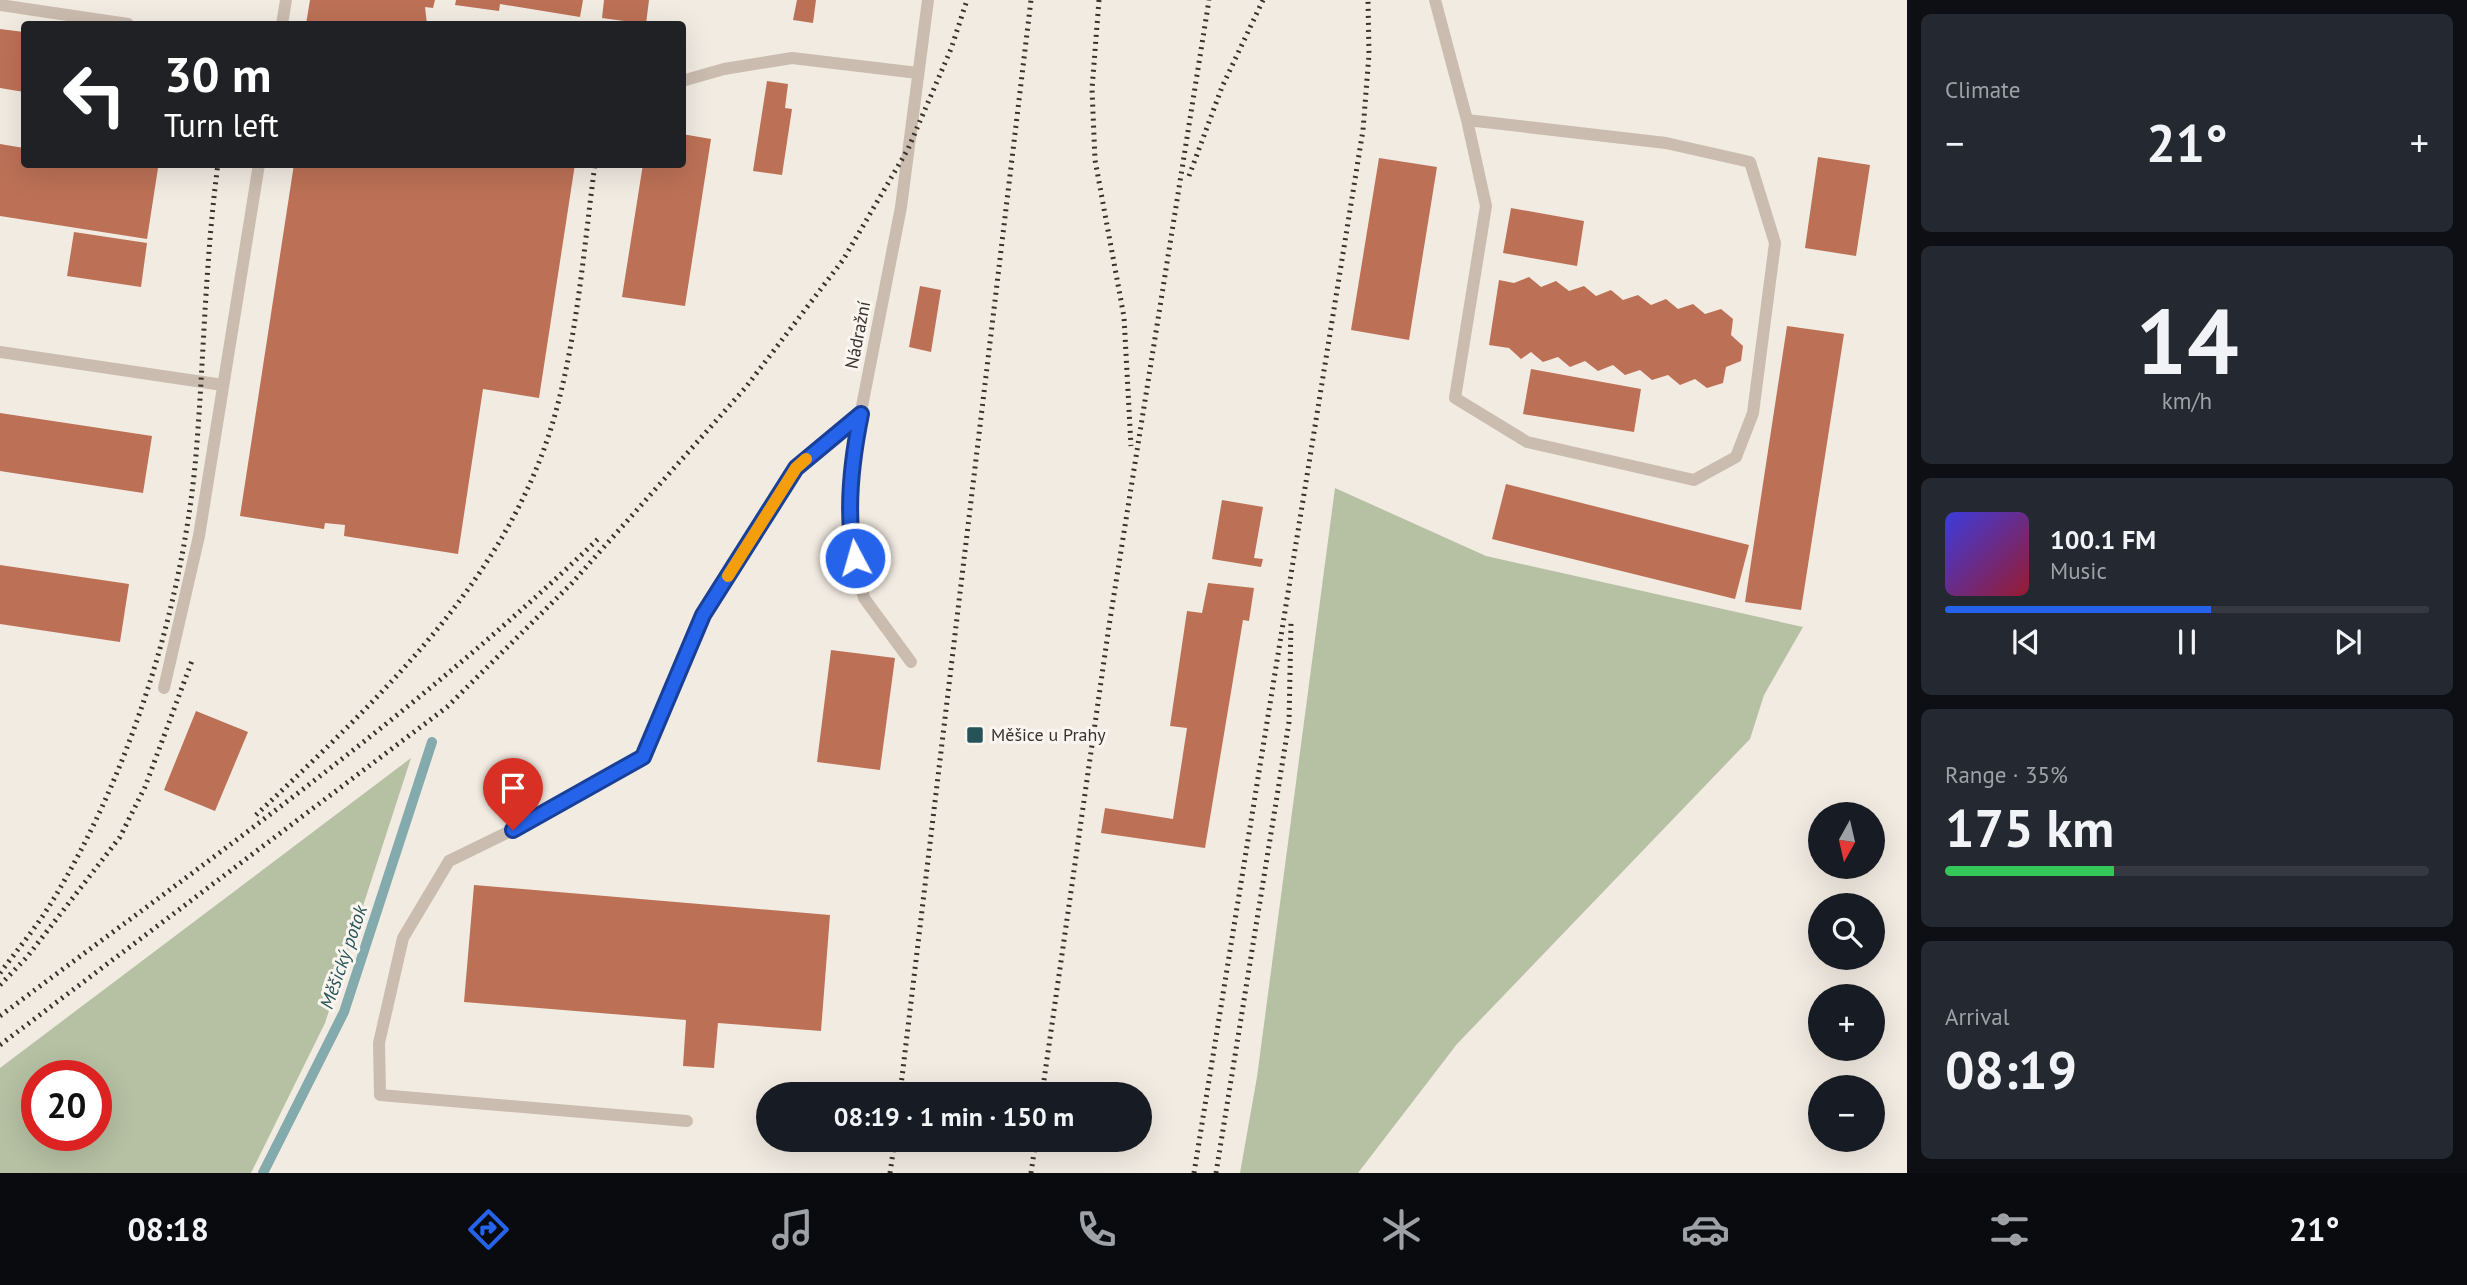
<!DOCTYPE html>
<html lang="en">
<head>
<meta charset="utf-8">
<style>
	:root { --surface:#171b24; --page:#242831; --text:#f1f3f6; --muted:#9ea1a6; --line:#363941; --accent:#2563eb }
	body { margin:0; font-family:"PT Sans",sans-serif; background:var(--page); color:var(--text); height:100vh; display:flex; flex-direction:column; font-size:26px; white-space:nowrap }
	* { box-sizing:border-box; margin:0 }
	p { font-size:23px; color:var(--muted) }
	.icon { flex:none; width:38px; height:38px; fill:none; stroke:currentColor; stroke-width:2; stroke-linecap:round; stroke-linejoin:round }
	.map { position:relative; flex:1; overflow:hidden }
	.panel { display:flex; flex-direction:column; gap:14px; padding:14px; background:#0d0f14; width:560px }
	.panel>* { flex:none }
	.hud { position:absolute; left:21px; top:21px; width:665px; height:147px; border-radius:7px; box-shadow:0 7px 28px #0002; background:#202124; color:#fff; overflow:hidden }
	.needle { width:46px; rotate:188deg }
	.controls { position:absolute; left:1808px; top:802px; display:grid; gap:14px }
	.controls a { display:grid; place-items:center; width:77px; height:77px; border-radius:50%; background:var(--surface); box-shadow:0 7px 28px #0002; font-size:35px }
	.speed { position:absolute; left:21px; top:1060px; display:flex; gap:14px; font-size:35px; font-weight:700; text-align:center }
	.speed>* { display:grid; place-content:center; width:91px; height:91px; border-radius:50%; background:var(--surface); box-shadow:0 7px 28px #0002; line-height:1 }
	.speed .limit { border:10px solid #d22; background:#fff; color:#111 }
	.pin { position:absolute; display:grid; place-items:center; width:60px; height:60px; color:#fff; margin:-72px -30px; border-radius:50% 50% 50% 0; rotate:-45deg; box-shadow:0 0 7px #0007 }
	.pin .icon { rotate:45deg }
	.me { position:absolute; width:77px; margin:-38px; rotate:354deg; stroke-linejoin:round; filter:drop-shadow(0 0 5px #0008) }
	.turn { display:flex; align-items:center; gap:24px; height:147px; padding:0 28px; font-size:32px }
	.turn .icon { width:91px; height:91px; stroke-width:2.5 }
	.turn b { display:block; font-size:49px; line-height:60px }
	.big { font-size:52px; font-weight:600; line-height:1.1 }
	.panel .card { flex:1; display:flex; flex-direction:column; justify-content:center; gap:10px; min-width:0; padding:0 24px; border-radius:10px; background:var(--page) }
	.panel .dial { align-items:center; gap:0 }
	.dial b { font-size:91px; line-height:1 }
	.song { display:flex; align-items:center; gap:21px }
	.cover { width:84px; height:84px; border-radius:10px; background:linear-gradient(135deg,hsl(240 70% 55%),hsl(350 70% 35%)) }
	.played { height:7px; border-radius:4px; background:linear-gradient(90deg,var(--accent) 55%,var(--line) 55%) }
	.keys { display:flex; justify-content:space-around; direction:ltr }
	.heat { display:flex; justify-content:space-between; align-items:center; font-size:38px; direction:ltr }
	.charge { height:10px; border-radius:5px; background:linear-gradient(90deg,#34c759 35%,var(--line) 0) }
	.trip { position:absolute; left:756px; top:1082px; width:396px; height:70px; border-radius:35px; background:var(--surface); box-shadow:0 7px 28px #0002; font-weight:600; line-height:70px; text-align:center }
	.dock { display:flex; height:112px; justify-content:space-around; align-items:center; background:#090b0e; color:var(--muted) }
	.dock .icon { width:49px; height:49px }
	.dock .active { color:var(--accent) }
	.dock b { font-size:32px; color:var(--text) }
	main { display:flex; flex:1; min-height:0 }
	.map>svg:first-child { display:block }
</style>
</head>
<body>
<main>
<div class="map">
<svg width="1907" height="1173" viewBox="0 0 1907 1173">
	<rect width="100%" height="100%" fill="#f2ebe2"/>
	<g fill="#b6c0a3" fill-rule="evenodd">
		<polygon points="1335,488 1486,556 1803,627 1764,695 1750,739 1457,1044 1358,1173 1240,1173 1257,1077"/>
		<path d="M411 758 325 1023 251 1173H0V1068ZM37 1076H96V1136H37Z"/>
	</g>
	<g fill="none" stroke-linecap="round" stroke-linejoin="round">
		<polyline stroke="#83aaad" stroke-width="10" points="263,1173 344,1012 432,742"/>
	</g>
	<g fill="#bc7156">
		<polygon points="310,0 435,0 433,8 425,7 427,24 306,24"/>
		<polygon points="456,0 583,0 580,17 500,4 499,11 455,5"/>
		<polygon points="604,0 649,0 646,24 602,18"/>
		<polygon points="797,0 816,0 813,23 793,20"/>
		<polygon points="0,29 24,32 24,92 0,88"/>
		<polygon points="767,81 788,84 785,108 792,109 782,175 753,171"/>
		<polygon points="682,134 711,139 685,306 622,297 643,164 682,164"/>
		<polygon points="0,144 24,148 24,164 135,164 158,168 147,239 0,216"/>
		<polygon points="1818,157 1870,165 1856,256 1805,248"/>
		<polygon points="1379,158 1437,167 1409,340 1351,330"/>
		<polygon points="294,164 575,164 539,398 483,389 458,554 344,536 345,525 325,523 324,529 240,516"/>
		<polygon points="1511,208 1584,221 1577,266 1503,253"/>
		<polygon points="74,232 147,243 141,287 67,276"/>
		<polygon points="1529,277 1541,287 1556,281 1569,291 1584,286 1596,296 1611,290 1623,300 1638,295 1651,305 1666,299 1678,309 1693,304 1705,314 1721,309 1733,319 1731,335 1743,346 1741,361 1726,367 1723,383 1707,388 1695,379 1680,385 1668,375 1652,380 1640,370 1625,375 1613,365 1598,371 1585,361 1570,367 1558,357 1543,362 1531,352 1521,359 1509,348 1489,345 1499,280 1514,283"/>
		<polygon points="920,286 941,290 931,352 909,347"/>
		<polygon points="1787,326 1844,334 1801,610 1745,602"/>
		<polygon points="1531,369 1641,389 1634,432 1523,414"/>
		<polygon points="0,413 152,436 143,493 0,471"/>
		<polygon points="1506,484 1749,545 1735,599 1492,539"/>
		<polygon points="1222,500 1263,507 1254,558 1263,559 1261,567 1212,559"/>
		<polygon points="0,565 129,584 120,642 0,624"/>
		<polygon points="1208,583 1254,588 1249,621 1243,620 1205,848 1101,833 1105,808 1173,819 1187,728 1170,726 1187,611 1202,613"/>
		<polygon points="831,650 895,658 880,770 817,762"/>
		<polygon points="196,711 248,732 215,811 164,790"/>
		<polygon points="474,885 830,915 821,1031 718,1023 714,1068 683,1066 686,1020 464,1002"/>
	</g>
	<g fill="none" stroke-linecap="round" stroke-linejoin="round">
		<g stroke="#cabcaf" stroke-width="12">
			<polyline points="1435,0 1467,120 1486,206 1455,398 1527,442 1694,480 1736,457 1753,413 1775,243 1750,162 1666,143 1467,120"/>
			<polyline points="0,5 128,24"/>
			<polyline points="282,24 286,0"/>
			<polyline points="682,81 724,69 792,58 918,73"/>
			<polyline points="0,352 223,385"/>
			<polyline points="911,662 864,598 850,538 855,442 901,207 928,0"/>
			<polyline points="164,688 199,536 259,164"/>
			<polyline points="687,1121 380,1095 379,1043 403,938 449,861 535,819 643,757 703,615 796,468 861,414"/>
		</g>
		<g stroke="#39312c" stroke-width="5" stroke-dasharray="2 5" stroke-linecap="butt">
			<polyline points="1099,0 1092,89 1095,160 1124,317 1131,446"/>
			<polyline points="1189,176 1222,87 1263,0"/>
			<path d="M256 815C377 700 511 578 556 411 578 331 584 246 595 164"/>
			<path d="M0 973C18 949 38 925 53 900 131 771 183 605 196 455 204 358 205 261 218 164"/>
			<polyline points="0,985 27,957 120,837 145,787 193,658"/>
			<path d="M0 1016C204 863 414 716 598 539"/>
			<polyline points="0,1045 447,707 572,583 746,387 843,260 908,149 951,49 967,0"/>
			<polyline points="900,1094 1031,0"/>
			<polyline points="1042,1094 1109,626 1209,0"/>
			<polyline points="890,1173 895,1139"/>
			<polyline points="1031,1173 1036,1139"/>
			<polyline points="1194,1173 1363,130 1369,54 1368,0"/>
			<polyline points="1216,1173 1289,722 1291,622"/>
		</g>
	</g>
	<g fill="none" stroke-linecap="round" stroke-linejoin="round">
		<defs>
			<path id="route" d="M513 830 643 757 703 615 796 468 861 414C852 458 845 513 855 558"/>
		</defs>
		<use href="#route" stroke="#184099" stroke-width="18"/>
		<use href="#route" stroke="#2563eb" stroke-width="12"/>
		<polyline stroke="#f59e0b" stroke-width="12" points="728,576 796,468 806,459"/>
	</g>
	<rect fill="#255358" stroke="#faf5ef" stroke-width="2.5" x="966" y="726" width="18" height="18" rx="3.5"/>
	<g text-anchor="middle" stroke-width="6" stroke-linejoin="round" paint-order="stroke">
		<g font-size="18" fill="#39312c" stroke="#faf5ef">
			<text transform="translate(858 335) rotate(-79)" y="6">Nádražní</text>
		</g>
		<g font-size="18" fill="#39312c" stroke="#faf5ef" text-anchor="start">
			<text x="991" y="741">Měšice u Prahy</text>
		</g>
		<g font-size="19" font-style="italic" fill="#255358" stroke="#faf5ef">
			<text transform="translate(343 957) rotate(-71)" y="7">Měšický potok</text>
		</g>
	</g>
</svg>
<div class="controls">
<a><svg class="needle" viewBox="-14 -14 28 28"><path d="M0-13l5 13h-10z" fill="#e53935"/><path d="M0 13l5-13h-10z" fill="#9ea1a6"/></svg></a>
<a><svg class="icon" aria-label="search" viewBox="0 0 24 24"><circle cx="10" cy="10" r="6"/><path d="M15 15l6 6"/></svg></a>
<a>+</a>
<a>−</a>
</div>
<div class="speed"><div class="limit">20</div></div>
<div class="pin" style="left:513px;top:830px;background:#d93025"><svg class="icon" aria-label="arrive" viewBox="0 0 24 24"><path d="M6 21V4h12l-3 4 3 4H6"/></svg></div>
<svg class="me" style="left:855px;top:558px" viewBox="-20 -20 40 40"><circle r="17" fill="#2563eb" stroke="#fff" stroke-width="3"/><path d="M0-11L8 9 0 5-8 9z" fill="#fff"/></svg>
<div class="trip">08:19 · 1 min · 150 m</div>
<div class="hud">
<div class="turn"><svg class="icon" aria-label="left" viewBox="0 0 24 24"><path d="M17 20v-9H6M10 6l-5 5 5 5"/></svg><div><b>30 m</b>Turn left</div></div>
</div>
</div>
<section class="panel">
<div class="card"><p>Climate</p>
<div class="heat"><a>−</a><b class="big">21°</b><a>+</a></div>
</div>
<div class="card dial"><b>14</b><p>km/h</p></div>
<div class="card">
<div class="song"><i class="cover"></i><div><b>100.1 FM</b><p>Music</p></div></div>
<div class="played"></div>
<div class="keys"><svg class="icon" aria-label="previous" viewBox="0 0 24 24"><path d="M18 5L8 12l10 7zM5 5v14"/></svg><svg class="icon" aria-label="pause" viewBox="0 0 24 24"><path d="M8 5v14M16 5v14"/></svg><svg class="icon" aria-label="next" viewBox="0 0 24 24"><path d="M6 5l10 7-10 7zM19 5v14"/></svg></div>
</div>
<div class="card"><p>Range · 35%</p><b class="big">175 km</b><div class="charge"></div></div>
<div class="card"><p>Arrival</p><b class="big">08:19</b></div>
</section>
</main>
<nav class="dock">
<b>08:18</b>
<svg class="icon active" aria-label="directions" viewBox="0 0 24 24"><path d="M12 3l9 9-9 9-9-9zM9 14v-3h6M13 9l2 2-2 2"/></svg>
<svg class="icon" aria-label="music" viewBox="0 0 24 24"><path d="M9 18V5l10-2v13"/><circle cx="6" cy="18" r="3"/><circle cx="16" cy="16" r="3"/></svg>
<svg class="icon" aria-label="phone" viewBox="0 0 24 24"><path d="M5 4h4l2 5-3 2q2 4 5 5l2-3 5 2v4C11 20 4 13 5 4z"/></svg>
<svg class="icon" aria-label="climate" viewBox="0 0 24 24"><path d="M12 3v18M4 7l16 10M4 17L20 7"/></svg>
<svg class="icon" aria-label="car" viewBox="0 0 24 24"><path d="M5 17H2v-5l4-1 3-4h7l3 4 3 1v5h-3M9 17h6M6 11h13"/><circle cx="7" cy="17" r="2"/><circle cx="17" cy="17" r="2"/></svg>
<svg class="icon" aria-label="filters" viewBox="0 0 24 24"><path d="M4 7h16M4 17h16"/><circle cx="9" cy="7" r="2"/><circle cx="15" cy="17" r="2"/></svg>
<b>21°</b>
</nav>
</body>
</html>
